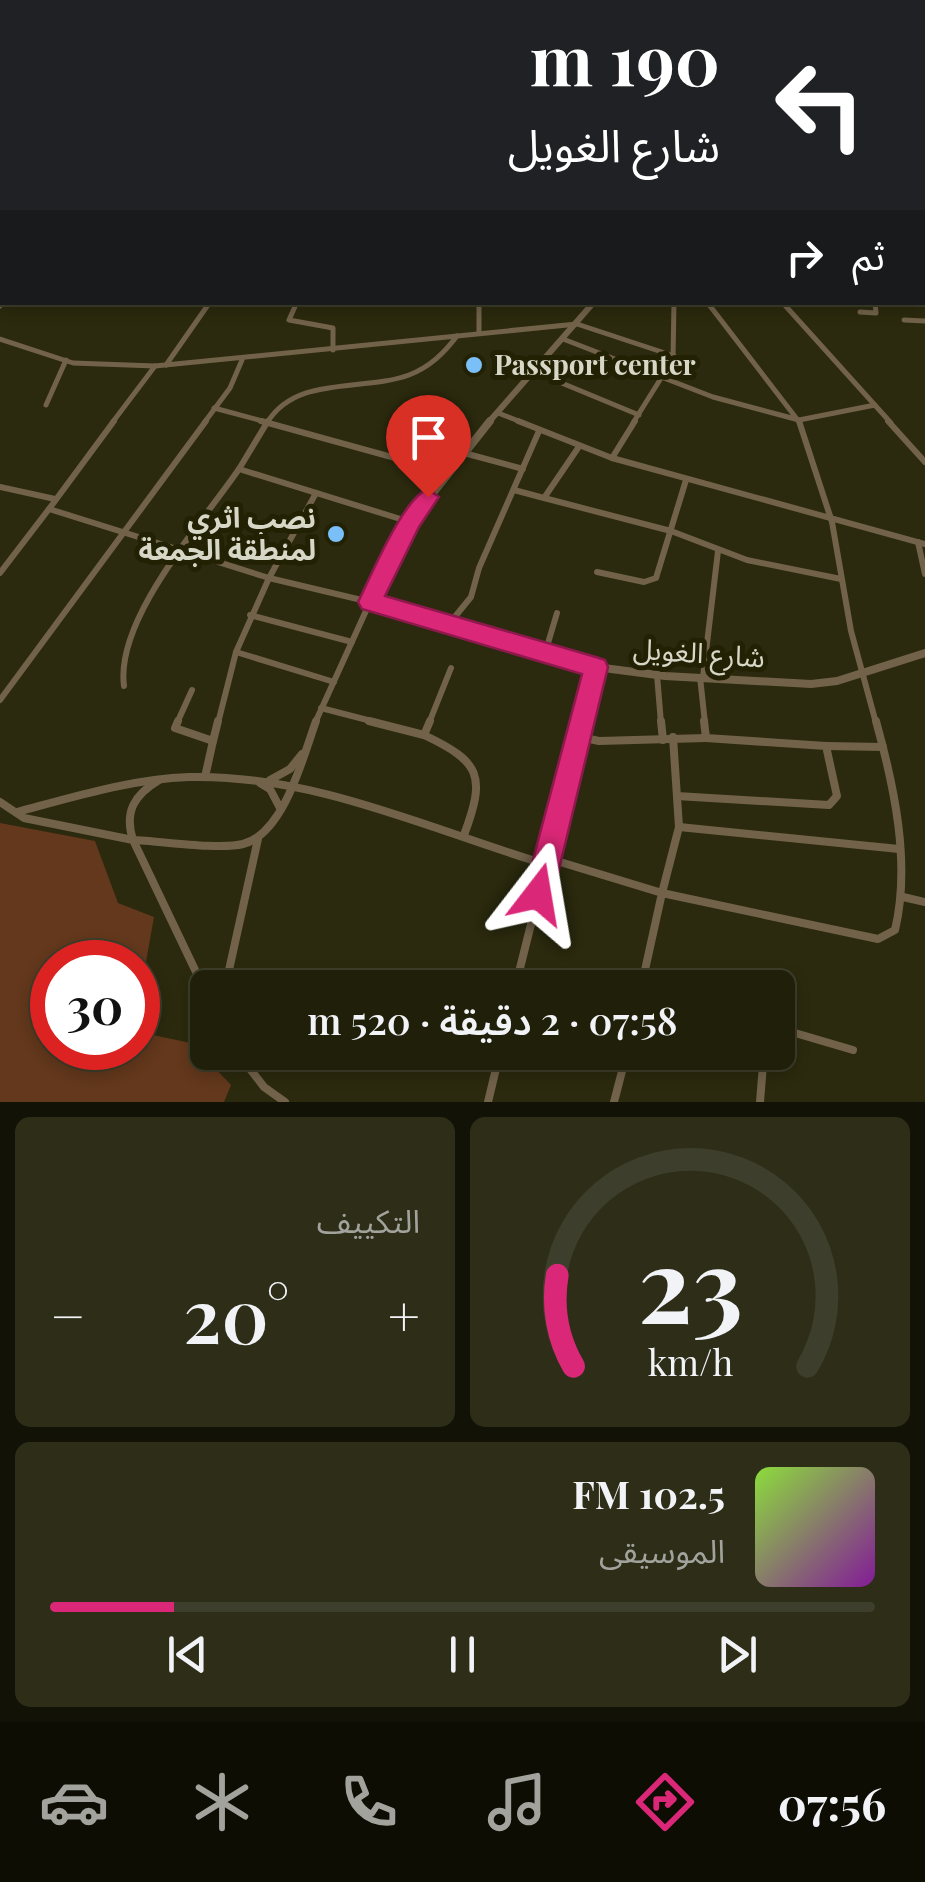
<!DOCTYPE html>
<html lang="ar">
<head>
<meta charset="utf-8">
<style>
	:root { --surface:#20200a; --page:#2d2d18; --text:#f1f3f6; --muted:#a2a39c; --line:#3d3e2b; --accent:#db2777 }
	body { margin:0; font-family:"Playfair Display","Noto Sans Arabic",serif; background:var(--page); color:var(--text); direction:rtl; height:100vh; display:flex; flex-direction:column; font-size:38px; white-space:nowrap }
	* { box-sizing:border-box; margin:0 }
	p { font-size:32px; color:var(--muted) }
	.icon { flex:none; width:55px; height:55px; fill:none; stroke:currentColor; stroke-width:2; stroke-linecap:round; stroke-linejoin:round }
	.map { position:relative; height:1102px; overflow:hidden; direction:ltr }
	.details { display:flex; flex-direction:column; gap:15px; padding:15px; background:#121206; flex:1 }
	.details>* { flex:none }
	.top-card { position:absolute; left:0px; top:0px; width:925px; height:305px; box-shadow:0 5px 15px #0003,0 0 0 2px var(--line); direction:rtl; background:#202124; color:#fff; overflow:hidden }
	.speed { position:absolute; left:30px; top:940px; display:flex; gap:20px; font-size:50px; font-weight:700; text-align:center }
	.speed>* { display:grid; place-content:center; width:130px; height:130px; border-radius:50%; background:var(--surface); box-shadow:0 5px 15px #0003,0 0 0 2px var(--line); line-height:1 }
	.speed .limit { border:15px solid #d22; background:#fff; color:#111 }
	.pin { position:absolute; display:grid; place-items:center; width:85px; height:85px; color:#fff; margin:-102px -42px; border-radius:50% 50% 50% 0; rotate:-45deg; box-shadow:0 0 10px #0007 }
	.pin .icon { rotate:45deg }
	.me { position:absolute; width:110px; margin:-55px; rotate:14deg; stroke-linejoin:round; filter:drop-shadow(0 0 8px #0008) }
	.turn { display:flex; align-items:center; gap:35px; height:210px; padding:0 40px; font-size:45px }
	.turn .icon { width:130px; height:130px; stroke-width:2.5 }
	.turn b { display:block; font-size:70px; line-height:85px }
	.then { display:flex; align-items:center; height:95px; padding:0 40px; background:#0003; gap:20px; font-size:38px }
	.big { font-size:75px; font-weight:600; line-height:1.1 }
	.details .tile { flex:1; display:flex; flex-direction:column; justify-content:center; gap:15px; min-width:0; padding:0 35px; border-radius:15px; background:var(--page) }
	.details .dial { align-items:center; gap:0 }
	.dial svg { height:260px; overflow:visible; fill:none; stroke:var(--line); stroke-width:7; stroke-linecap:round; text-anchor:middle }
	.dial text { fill:var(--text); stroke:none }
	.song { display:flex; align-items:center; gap:30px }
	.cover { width:120px; height:120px; border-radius:15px; background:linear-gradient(135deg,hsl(90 70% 55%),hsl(290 70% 35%)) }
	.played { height:10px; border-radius:5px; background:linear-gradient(90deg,var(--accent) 15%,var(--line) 15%) }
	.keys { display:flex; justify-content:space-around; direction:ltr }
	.heat { display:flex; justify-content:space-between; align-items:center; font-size:55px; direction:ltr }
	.details .tiles { flex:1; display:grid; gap:15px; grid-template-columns:1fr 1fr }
	.tile:last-child { grid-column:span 2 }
	.trip { position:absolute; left:190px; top:970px; width:605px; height:100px; border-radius:15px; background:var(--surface); box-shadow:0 5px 15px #0003,0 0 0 2px var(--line); font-weight:600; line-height:100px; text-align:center; direction:rtl }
	.menu { display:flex; height:160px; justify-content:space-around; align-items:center; background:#0d0d04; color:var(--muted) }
	.menu .icon { width:70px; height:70px }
	.menu .current { color:var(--accent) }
	.menu b { font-size:45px; color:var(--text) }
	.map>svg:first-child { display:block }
</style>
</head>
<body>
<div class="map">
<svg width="925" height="1102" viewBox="0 0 925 1102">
	<rect width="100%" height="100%" fill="#2b2a0e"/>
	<polygon fill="#63381c" points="0,823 95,841 118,903 154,917 138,1007 138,962 52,962 52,1048 138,1048 138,1032 191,1043 231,1085 224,1102 0,1102"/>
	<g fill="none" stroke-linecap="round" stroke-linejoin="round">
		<g stroke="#72624a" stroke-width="4">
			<polyline points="503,0 517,2"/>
			<polyline points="922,65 925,60"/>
			<polyline points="922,72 925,76"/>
		</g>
		<g stroke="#72624a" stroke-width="5">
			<polyline points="297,302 289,320 333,328 333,350"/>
			<polyline points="479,302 479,332"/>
			<polyline points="707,302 800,423"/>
			<polyline points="782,302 891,423"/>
			<polyline points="0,306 3,302"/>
			<polyline points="860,312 876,313 875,302"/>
			<polyline points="904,320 925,321"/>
			<polyline points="0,339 73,363 155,366 577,324 674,356"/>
			<polyline points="563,339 713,397 799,420 875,405"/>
			<polyline points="166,365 210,302"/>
			<polyline points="535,372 639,415"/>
			<polyline points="46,405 66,360"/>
			<polyline points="214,408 270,423"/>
			<polyline points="498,413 524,423"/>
			<polyline points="112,423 155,366"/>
			<polyline points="204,423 230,388 242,360"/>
			<path d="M267 423C296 375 362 392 409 375 430 367 444 353 457 336"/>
			<polyline points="633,423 673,359 674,302"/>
		</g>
		<g stroke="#72624a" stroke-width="6">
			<polyline points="114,421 49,509 269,578 370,602 315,723"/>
			<polyline points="261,421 446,472"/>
			<polyline points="518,421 612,458 925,544"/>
			<polyline points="799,421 832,522 851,631 876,723"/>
			<polyline points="888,421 925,462"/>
			<polyline points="464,453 523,469"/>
			<polyline points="612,458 635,421"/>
			<polyline points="239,469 268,421"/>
			<polyline points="0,487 55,499"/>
			<polyline points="514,490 544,498 578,448"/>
			<polyline points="544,498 671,531 747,560 841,579"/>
			<polyline points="918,542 925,574"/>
			<polyline points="597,572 644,582 656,578 686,480"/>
			<polyline points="0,573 49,509"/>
			<polyline points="250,615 352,642"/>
			<polyline points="449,624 471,597 479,568 539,431"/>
			<polyline points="236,652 269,578 316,493"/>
			<polyline points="545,653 557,613"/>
			<polyline points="657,675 661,723"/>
			<polyline points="700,677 705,723"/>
			<polyline points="703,677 718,551"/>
			<path d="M124 686C115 619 202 523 239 469L410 522"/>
			<polyline points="0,700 206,421"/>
			<polyline points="321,708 379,723"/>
			<polyline points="177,723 192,690"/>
			<polyline points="218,723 236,652 334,682"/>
			<polyline points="429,723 451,668"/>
			<polyline points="582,723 596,667"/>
		</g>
		<g stroke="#72624a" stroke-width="8">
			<polyline points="178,721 175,728 213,741 218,721"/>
			<polyline points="369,721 424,735 430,721"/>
			<polyline points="661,721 663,740"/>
			<path d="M424 735C481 762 486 776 464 835"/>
			<polyline points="580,737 599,741 706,738"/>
			<path d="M673 737 679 827 662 893 878 939 895 930C911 863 894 786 876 721"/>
			<polyline points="826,746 883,747"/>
			<polyline points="205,777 213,741"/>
			<path d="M159 780C134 795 124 812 133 840 160 841 219 850 243 844 284 834 303 757 316 721"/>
			<polyline points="270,780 290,769 302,754"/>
			<polyline points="260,783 270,789 280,808"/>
			<polyline points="677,796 829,805 837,796 826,746 706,738 704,721"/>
			<polyline points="0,802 24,818 133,840 208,997"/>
			<path d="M17 812C73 797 131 779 189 777 313 774 429 829 545 864"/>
			<polyline points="679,827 899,849"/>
			<polyline points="547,858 662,893 641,988"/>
			<polyline points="903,897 925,902"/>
			<polyline points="225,988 258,839"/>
			<polyline points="515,988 582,721"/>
			<polyline points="778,1028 853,1050"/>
			<polyline points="237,1052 264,1087 285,1102"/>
			<polyline points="488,1102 500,1052"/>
			<polyline points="614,1102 627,1052"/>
			<polyline points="760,1102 764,1052"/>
		</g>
		<polyline stroke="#72624a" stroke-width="6" points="488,423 594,302"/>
		<polyline stroke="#72624a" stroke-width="8" points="490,421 410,522 370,602 596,667 665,676 811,684 837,681 925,653"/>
	</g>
	<path fill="#db2777" stroke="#8e194d" stroke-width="2.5" d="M428 489 439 497 419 527 385 596 596 657 605 660 608 667 553 894 549 904 538 908 528 904 524 894 582 674 362 609 358 602C371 576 403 498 428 489Z"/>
	<g fill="#7abff8" stroke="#222104" stroke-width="4">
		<circle cx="474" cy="365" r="10"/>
		<circle cx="336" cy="534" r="10"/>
	</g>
	<g text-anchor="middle" stroke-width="10" stroke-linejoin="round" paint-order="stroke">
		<g font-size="28" font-weight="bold" fill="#d7d7c7" stroke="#222104" text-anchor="start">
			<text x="494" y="375">Passport center</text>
			<text x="316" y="528" text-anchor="end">نصب اثري<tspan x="316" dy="32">لمنطقة الجمعة</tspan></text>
		</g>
		<g font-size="28" fill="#d7d7c7" stroke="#222104">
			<text transform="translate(699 653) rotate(4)" y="10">شارع الغويل</text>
		</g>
	</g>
</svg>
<div class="speed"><div class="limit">30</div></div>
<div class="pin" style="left:428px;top:497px;background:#d93025"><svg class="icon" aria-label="arrive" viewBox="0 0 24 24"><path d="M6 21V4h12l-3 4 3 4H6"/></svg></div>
<svg class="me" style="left:538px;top:894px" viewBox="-20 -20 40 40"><path d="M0-17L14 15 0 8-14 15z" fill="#db2777" stroke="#fff" stroke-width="4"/></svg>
<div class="trip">07:58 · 2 دقيقة · 520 m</div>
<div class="top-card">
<div class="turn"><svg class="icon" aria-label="left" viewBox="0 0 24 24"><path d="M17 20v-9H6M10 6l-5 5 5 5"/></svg><div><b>190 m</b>شارع الغويل</div></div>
<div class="then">ثم<svg class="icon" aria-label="right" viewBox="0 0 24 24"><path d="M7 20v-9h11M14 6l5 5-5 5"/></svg></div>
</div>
</div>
<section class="details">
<div class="tiles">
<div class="tile dial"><svg viewBox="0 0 100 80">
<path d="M14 69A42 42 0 1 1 86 69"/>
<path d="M14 69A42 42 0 0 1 9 41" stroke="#db2777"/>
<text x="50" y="56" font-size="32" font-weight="700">23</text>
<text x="50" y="72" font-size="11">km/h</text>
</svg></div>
<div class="tile"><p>التكييف</p>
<div class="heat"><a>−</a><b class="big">20°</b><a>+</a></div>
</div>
<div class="tile">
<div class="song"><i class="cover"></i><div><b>102.5 FM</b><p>الموسيقى</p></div></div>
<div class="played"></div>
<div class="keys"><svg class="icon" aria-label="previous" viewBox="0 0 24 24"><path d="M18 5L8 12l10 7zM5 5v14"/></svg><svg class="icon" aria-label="pause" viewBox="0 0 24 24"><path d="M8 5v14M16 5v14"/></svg><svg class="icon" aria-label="next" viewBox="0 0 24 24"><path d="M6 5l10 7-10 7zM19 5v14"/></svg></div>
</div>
</div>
</section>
<nav class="menu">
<b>07:56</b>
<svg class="icon current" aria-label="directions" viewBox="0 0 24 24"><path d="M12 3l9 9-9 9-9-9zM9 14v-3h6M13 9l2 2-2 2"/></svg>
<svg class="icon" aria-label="music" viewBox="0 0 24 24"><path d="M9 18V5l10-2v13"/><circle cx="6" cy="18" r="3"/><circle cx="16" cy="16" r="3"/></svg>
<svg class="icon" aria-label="phone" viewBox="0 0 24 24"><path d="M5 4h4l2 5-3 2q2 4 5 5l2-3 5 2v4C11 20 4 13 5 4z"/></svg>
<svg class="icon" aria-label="climate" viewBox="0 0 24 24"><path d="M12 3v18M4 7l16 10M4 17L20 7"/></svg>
<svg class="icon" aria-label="car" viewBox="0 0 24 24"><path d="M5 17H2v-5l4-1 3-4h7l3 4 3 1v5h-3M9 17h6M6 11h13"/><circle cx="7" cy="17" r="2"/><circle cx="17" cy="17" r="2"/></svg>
</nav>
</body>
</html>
